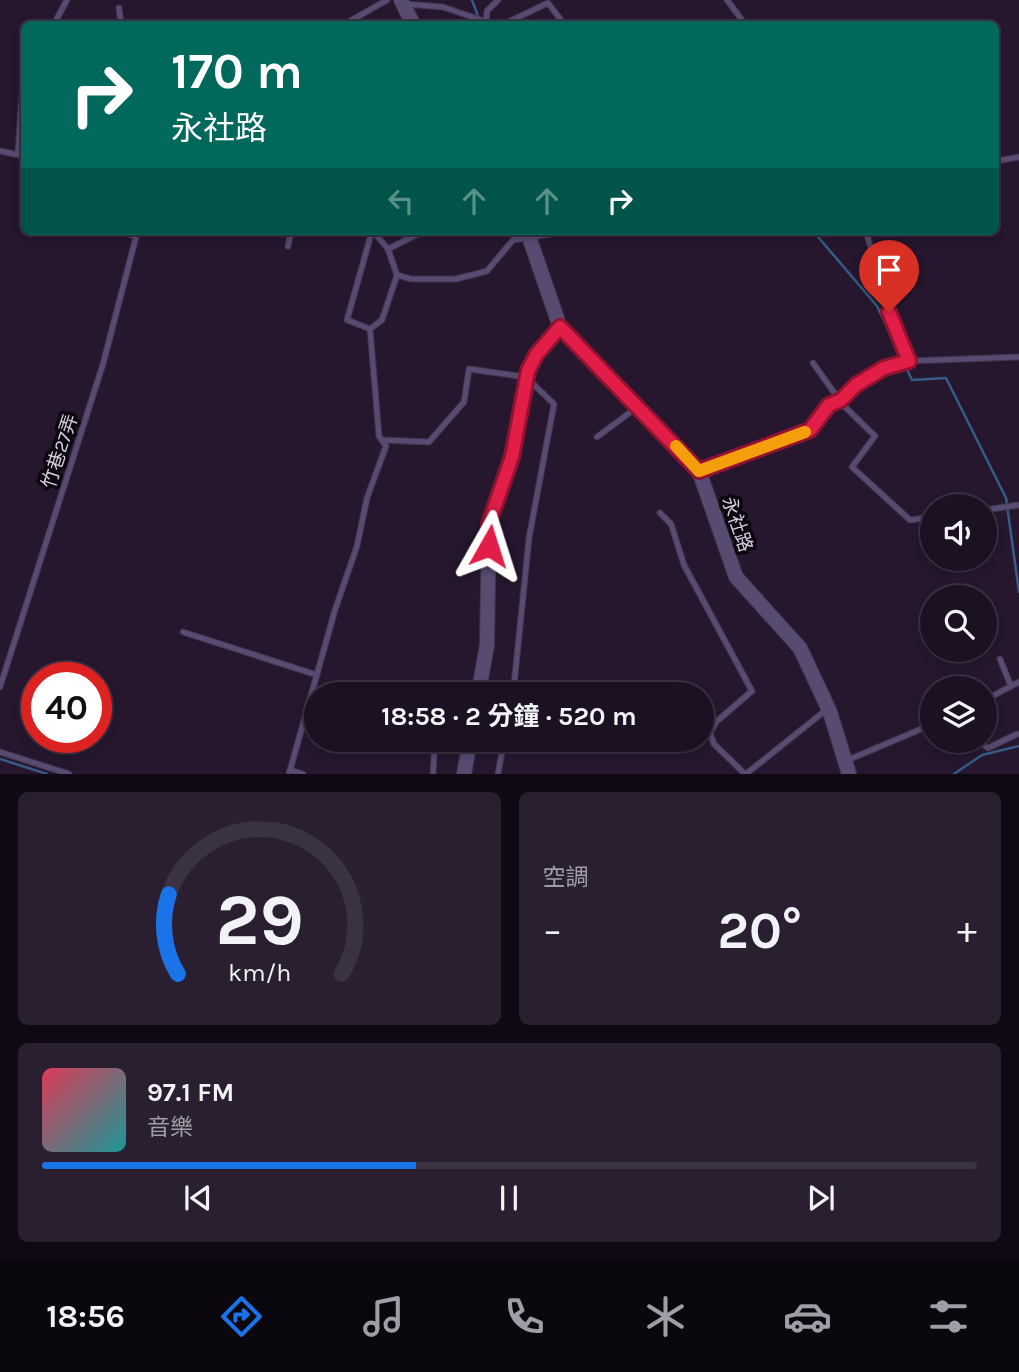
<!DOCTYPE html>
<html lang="zh-TW">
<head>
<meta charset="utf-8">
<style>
	:root { --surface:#1c1123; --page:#291f30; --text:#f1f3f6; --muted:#a09da6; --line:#3a3141; --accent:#1a73e8 }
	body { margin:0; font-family:Karla,"Noto Sans TC",sans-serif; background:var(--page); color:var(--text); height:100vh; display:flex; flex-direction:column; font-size:26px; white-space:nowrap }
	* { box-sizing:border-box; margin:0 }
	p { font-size:23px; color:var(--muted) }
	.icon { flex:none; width:38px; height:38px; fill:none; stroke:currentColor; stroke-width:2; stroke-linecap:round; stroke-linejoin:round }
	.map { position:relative; height:774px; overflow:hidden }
	.drawer { display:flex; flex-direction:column; gap:18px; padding:18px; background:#0f0913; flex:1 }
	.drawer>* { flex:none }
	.banner { position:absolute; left:21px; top:21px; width:978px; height:214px; border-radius:10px; box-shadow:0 4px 10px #0003,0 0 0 2px var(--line); background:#00695c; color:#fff; overflow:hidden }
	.fabs { position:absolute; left:920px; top:494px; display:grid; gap:14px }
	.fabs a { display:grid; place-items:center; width:77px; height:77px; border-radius:50%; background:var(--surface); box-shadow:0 4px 10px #0003,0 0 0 2px var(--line); font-size:35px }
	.speed { position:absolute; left:21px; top:662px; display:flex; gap:14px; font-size:35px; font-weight:700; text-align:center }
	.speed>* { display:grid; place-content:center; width:91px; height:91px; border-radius:50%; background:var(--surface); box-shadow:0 4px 10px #0003,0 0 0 2px var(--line); line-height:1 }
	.speed .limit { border:10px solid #d22; background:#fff; color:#111 }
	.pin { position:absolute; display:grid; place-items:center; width:60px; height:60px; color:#fff; margin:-72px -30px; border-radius:50% 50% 50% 0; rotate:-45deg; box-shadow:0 0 7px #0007 }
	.pin .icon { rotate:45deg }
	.me { position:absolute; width:77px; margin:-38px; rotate:6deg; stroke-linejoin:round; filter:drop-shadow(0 0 5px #0008) }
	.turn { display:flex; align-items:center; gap:24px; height:147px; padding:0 35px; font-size:32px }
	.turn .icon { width:91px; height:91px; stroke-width:2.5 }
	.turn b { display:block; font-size:49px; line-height:60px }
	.lanes { display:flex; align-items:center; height:66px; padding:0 35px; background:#0003; justify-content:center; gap:35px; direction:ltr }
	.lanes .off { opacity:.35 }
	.big { font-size:52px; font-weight:700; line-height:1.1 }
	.drawer .tile { flex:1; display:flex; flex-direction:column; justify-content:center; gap:10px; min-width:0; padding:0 24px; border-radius:10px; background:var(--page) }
	.drawer .dial { align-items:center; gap:0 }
	.dial svg { height:182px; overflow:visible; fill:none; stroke:var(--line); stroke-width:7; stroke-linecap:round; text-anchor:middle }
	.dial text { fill:var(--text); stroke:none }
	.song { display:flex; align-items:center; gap:21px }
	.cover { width:84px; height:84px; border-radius:10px; background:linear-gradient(135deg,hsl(350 70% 55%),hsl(180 70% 35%)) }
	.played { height:7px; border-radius:4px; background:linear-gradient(90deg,var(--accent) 40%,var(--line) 40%) }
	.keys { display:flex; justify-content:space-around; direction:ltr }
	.heat { display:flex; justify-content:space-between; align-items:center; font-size:38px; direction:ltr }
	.drawer .tiles { flex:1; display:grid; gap:18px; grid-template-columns:1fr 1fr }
	.tile:last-child { grid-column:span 2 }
	.trip { position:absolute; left:304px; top:682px; width:410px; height:70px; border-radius:35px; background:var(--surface); box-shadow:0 4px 10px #0003,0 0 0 2px var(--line); font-weight:700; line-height:70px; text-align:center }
	.dock { display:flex; height:112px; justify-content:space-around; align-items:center; background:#0b070e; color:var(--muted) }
	.dock .icon { width:49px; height:49px }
	.dock .current { color:var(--accent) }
	.dock b { font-size:32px; color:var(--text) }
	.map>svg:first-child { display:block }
</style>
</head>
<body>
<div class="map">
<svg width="1019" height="774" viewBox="0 0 1019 774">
	<rect width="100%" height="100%" fill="#26172f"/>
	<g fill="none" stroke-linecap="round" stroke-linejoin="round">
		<g stroke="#365b86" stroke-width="2.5">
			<polyline points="472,0 481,24"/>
			<polyline points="532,24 550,22 552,24"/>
			<polyline points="813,231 877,306 912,380 946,378 1006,498 1019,592"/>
			<polyline points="0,759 47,774"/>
			<polyline points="954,774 982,755 1019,746"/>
		</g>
		<defs>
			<g id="service">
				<polyline points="727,0 745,24"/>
				<polyline points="405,4 443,7 493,24"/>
				<polyline points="119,8 121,24"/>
				<polyline points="486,23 487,11 498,0"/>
				<polyline points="54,24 67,0"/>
				<polyline points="345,24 387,0"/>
				<polyline points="504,24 548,3 564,24"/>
				<polyline points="0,151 24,156"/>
				<polyline points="18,153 24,68"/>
				<polyline points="996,161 1019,157"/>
				<polyline points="373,231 388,249 397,275"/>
				<polyline points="866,231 889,312 909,361"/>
				<polyline points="288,246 291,231"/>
				<polyline points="388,249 424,231"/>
				<polyline points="370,329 382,320 397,275 411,279 456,279 487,271 513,240 568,231"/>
				<polyline points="813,363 843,405 875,436 852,467 910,520 933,517"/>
				<polyline points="597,437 636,408"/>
				<polyline points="382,440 429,442 464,402 469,369 526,377 554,404 529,538 513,695"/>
				<polyline points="702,470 810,430 829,406 884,368 909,361 1019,357"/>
				<polyline points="985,510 1019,505"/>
				<polyline points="660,513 671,524 684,565 752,691 716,722 710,733 714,744 745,774"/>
				<polyline points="183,632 317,675"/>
				<polyline points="1000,659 1011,686"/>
				<polyline points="0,687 103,364 136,237 123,231"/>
				<polyline points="985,700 1019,682"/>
				<polyline points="977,740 988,748 1017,734"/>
				<polyline points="0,752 69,774"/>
				<polyline points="848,760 933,724"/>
				<polyline points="290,770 303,774"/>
				<polyline points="289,774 335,610 357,546 367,498 386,446 379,436 370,329 347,320 372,231"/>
				<polyline points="433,774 435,740"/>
				<polyline points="498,774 504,740"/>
				<polyline points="746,774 826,710"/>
			</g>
			<g id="tertiary">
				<polyline points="401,0 413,24"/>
				<polyline points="527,231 560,327 699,471 736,577 800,648 830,712 849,774"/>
				<polyline points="478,695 487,645 489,523 511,457 528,371 536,355 560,327"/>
				<polyline points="464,774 470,740"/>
			</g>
		</defs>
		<use href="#service" stroke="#42344b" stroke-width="7"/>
		<use href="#tertiary" stroke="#42344b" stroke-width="16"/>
		<use href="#service" stroke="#574b72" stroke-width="5"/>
		<use href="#tertiary" stroke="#574b72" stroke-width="14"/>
	</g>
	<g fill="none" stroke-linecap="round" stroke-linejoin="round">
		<defs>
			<polyline id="route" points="489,546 489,523 512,457 528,371 536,355 560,327 699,471 810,430 829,405 841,400 856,385 884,368 909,361 889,312"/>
		</defs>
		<use href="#route" stroke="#92132f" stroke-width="18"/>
		<use href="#route" stroke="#e11d48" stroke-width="12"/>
		<polyline stroke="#f59e0b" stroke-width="12" points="676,446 699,471 805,432"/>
	</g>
	<g text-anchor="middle" stroke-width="7" stroke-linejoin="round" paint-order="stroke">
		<g font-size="19" fill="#d6cdde" stroke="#0b0610">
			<text transform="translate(59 451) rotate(-72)" y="7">竹巷27弄</text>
			<text transform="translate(738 524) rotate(71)" y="7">永社路</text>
		</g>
	</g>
</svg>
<div class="fabs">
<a><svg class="icon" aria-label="sound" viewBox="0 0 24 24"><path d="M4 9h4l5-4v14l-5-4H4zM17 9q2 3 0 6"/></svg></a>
<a><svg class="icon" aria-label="search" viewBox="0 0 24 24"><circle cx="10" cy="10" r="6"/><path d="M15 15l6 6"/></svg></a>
<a><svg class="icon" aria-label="layers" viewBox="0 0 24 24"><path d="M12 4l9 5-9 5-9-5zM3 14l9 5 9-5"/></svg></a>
</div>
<div class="speed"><div class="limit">40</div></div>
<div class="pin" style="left:889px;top:312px;background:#d93025"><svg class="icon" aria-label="arrive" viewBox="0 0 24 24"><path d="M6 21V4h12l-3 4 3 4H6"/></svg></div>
<svg class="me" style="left:489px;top:546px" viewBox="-20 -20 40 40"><path d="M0-17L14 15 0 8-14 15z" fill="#e11d48" stroke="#fff" stroke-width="4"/></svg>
<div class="trip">18:58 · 2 分鐘 · 520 m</div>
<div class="banner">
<div class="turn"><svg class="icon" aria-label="right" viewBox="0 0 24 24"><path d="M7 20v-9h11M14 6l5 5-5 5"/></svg><div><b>170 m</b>永社路</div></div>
<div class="lanes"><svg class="icon off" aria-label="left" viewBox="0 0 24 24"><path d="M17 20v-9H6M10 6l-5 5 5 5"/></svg><svg class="icon off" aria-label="ahead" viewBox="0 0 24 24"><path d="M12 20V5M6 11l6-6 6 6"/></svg><svg class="icon off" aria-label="ahead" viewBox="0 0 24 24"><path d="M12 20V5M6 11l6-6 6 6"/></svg><svg class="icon" aria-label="right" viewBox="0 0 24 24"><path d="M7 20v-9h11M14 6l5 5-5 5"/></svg></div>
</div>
</div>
<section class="drawer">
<div class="tiles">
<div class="tile dial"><svg viewBox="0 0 100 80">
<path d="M14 69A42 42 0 1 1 86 69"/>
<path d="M14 69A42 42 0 0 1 10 34" stroke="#1a73e8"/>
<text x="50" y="56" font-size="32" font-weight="700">29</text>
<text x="50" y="72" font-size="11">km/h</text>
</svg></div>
<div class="tile"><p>空調</p>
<div class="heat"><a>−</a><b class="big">20°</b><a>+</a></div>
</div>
<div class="tile">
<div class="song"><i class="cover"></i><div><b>97.1 FM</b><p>音樂</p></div></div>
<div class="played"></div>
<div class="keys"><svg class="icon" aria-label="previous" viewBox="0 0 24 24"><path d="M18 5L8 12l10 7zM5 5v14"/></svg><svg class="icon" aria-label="pause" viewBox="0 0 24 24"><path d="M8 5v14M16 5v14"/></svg><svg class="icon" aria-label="next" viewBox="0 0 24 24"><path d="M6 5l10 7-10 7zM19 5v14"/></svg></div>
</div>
</div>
</section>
<nav class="dock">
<b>18:56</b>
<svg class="icon current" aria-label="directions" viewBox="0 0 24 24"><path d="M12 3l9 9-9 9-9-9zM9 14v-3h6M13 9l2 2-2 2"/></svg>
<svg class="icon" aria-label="music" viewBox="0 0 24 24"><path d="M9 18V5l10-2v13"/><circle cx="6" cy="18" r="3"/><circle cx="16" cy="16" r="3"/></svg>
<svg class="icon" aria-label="phone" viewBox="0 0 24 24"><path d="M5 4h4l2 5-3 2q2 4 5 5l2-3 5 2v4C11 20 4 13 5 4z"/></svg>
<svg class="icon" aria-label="climate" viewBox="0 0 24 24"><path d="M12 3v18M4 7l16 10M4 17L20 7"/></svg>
<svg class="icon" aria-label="car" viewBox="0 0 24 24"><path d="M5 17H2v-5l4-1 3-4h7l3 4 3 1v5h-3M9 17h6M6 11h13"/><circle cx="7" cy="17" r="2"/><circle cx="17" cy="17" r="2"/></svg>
<svg class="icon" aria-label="filters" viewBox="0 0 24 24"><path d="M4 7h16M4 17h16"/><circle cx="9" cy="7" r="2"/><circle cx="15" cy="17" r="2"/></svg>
</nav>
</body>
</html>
